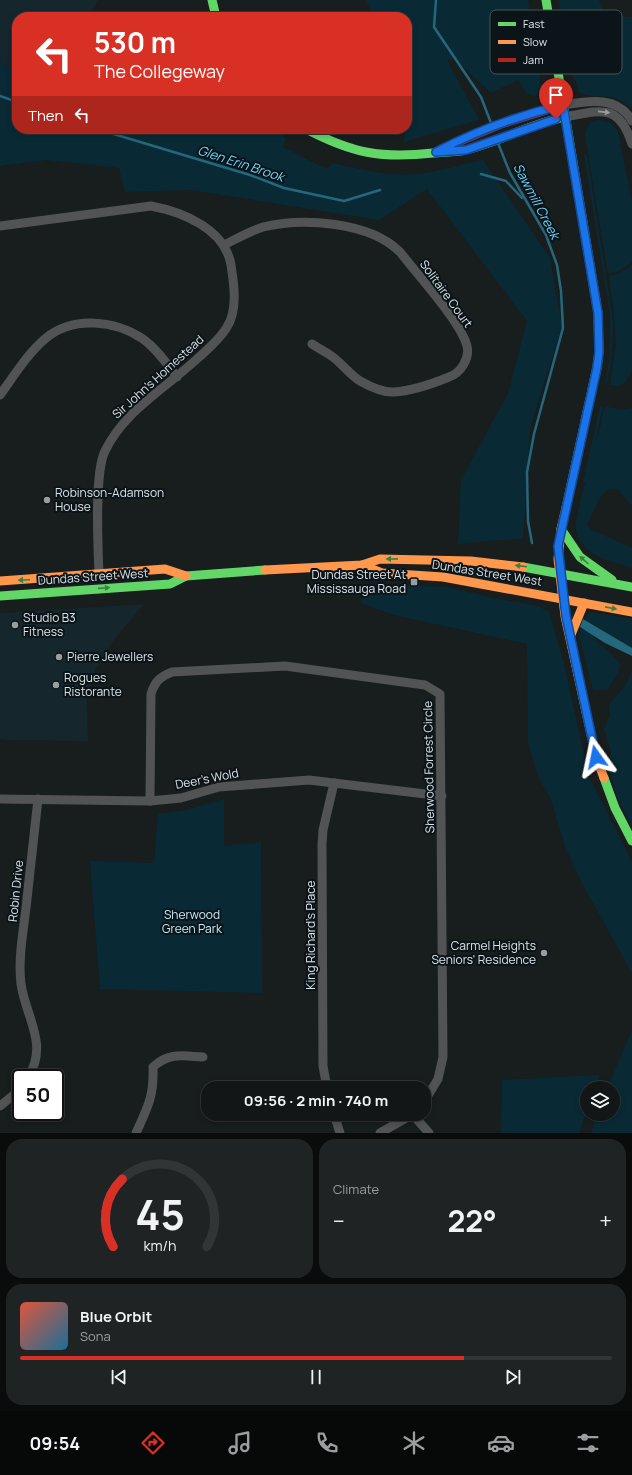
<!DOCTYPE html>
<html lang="en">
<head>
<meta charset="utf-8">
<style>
	:root { --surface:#121616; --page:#1f2323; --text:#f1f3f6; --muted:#9c9fa1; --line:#313535; --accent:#d93025 }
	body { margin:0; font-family:Manrope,sans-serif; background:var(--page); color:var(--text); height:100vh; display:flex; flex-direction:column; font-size:15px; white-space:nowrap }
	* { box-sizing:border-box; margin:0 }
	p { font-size:13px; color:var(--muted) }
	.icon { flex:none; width:22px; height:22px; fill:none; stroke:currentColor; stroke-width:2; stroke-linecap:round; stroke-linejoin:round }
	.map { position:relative; height:1133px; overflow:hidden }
	.sheet { display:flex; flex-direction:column; gap:6px; padding:6px; background:#0a0c0c; flex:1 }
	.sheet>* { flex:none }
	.banner { position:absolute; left:12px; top:12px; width:400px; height:122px; border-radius:16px; box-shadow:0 2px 6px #0003,0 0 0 1px var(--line); background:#d93025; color:#fff; overflow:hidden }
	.tools { position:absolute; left:580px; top:1081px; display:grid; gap:8px }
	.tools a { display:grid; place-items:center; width:40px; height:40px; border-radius:50%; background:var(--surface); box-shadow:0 2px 6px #0003,0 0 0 1px var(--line); font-size:20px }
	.speed { position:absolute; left:12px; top:1069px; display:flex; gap:8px; font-size:20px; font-weight:700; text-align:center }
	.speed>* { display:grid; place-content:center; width:52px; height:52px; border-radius:50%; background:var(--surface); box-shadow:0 2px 6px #0003,0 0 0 1px var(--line); line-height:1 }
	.speed .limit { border:2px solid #111; border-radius:6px; background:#fff; color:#111 }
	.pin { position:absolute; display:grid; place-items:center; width:34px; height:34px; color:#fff; margin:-41px -17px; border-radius:50% 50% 50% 0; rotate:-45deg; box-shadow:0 0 4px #0007 }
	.pin .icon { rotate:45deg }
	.me { position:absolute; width:44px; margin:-22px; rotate:348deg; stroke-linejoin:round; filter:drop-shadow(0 0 3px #0008) }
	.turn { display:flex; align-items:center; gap:14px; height:84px; padding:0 16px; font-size:18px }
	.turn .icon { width:52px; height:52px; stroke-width:2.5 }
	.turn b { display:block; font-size:28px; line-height:34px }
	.then { display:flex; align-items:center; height:38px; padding:0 16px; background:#0003; gap:8px; font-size:15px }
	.big { font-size:30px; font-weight:700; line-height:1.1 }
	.sheet .card { flex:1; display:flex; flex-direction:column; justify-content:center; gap:6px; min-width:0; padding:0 14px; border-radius:16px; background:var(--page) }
	.sheet .dial { align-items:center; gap:0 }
	.dial svg { height:104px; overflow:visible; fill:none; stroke:var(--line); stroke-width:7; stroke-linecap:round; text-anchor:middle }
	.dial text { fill:var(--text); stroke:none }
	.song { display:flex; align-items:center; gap:12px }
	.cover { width:48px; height:48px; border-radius:6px; background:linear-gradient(135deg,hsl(10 70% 55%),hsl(200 70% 35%)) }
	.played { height:4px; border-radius:2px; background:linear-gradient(90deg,var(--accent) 75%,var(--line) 75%) }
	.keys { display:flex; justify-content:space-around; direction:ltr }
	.heat { display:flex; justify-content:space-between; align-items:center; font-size:22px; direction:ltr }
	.sheet .tiles { flex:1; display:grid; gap:6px; grid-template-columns:1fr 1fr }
	.card:last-child { grid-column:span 2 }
	.trip { position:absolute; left:201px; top:1081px; width:230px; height:40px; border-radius:16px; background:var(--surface); box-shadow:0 2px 6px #0003,0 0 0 1px var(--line); font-weight:700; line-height:40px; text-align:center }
	.menu { display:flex; height:64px; justify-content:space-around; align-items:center; background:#070909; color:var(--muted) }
	.menu .icon { width:28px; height:28px }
	.menu .selected { color:var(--accent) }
	.menu b { font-size:18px; color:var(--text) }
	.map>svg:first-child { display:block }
</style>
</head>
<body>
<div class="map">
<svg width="632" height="1133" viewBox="0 0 632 1133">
	<rect width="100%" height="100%" fill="#181d1e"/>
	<g fill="#15262c">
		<polygon points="0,0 98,0 88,17 17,17 17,73 0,62"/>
		<polygon points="144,604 116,637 96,668 87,698 88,741 7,740 0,739 0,613"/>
	</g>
	<g fill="#092a35">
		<polygon points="366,0 528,0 541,87 536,97 527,94 518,80 491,93 454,58 447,60 479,120 404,142 405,129 407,129 407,17 373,17"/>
		<path d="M559 0H599L603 11 621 17H632V109C610 87 596 103 577 91L579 89 573 75Z"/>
		<path d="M0 62 17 73V129H273L286 138 283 147 326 169 333 163C362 170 393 178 424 173 444 170 464 164 483 160L550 258 562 327 530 427 523 538 458 544 461 480 508 393 527 321 427 189 379 220 191 190 125 192 119 168 47 160 0 166Z"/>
		<path d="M598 120 611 123 618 131 632 202V262L617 272 608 273 585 135C587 126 590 122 598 120Z"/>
		<polygon points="584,155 587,155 613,321 612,356 607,384 605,384 610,355 610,315"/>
		<path d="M632 265V370C627 381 623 388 610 385L616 344 614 314 609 276 618 274Z"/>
		<path d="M600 406H603L596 440 598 436 605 406 621 410 632 408V506L618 489 606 490 598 501 587 525 590 529 632 548V568C611 561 582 556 576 531 574 520 583 494 585 482H583Z"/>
		<polygon points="363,584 447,587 489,597 538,606 549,612 564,664 589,777 632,862 632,973 582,883 565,846 551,799 539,779 528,743 527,644 394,615 361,603"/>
		<polygon points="590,613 597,613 632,619 632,648 584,619"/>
		<polygon points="580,627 591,633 597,642 612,654 620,664 618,673 607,690 593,690 579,636"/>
		<path d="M632 671V827L617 796 609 767 611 751 604 729 610 715C605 701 619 696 625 686 628 681 629 675 632 671Z"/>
		<polygon points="224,799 224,846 261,842 262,993 100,989 90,861 154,863 158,814 187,810"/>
		<polygon points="632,1031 632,1133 591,1133 598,1114 613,1114 613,1088 607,1088"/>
		<polygon points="600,1075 595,1088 587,1088 587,1110 579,1133 501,1133 502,1080"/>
	</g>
	<polygon fill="#25677d" points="583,619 632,648 632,656 605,643 580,627"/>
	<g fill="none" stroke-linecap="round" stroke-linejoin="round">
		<g stroke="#25677d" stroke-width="2.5">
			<polyline points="436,0 434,27 481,97 491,123"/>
			<polyline points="0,96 17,102"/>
			<polyline points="97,129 250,175 284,188 344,201 380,190"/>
			<polyline points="498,143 510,173 546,235 557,265 561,291 563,328 534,434 527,472 528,521 532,543"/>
			<polyline points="481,174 506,181 522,198"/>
		</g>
		<g stroke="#515354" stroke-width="9">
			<path d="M563 105C588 101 618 95 632 121"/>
			<path d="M565 117C601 110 619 103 632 144"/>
			<path d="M0 226 151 206C183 212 225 229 231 265 234 284 238 310 227 327 220 339 208 349 198 358 166 388 125 410 105 451 94 473 98 547 99 574"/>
			<path d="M224 245C236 239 250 231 263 227 303 217 370 222 400 252 417 274 461 322 467 346 470 358 461 373 449 377 432 384 412 391 394 392 383 393 369 386 360 381 349 374 341 362 330 355 324 351 318 348 312 344"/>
			<path d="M0 395C14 376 27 354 46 338 73 316 115 320 143 339 157 349 167 364 177 377"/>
			<polyline points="0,799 150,801 181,798 219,787 309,780 442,796"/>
			<path d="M150 801 151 694C155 681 160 677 172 672L285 666 425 685 440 694 443 1057 438 1079 424 1102"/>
			<path d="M28 1078C49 1044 26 1018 21 984 18 959 23 933 26 908 30 872 34 836 38 799"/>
			<polyline points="327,1088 323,1066 322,844 323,830 334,783"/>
			<polyline points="0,1106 21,1089"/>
			<polyline points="334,1114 340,1133"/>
			<polyline points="413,1115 429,1133"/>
			<path d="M136 1133C148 1106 154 1097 153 1067 169 1052 183 1056 203 1057"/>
			<polyline points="380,1133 413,1114"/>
		</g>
		<g stroke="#63d668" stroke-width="9">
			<polyline points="212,0 216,17"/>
			<polyline points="546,0 598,313 599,352 597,367 566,508"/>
			<path d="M306 129C352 153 381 159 433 153 444 152 456 152 466 150 499 142 530 124 565 117"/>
			<polyline points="561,529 580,557 612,580"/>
			<polyline points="523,567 632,587"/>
			<polyline points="0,596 170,584 186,576 265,570"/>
			<polyline points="604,778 615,808 632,841"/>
		</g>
		<g stroke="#ff974d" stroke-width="9">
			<polyline points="566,508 561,529 558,559 565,616 596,757 604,778"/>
			<polyline points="362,565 382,573 443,577 632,612"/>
			<polyline points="265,570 362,565 380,559 471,561 523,567"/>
			<polyline points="0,581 165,569 186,576"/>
			<polyline points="570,637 584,603"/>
		</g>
		<polyline stroke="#b3261e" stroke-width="9" points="441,149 501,124 563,105"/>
	</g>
	<defs><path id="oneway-solid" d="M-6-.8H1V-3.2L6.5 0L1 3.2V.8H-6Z"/></defs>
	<use fill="#969b9d" href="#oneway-solid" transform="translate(604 112) rotate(6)"/>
	<g fill="#3b7f44">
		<use href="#oneway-solid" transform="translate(392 559) rotate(179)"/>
		<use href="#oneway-solid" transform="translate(584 560) rotate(-138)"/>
		<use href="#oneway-solid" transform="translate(521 566) rotate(-173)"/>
		<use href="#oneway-solid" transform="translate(24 580) rotate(177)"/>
		<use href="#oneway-solid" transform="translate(104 588) rotate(-4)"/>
		<use href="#oneway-solid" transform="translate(611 608) rotate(11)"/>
	</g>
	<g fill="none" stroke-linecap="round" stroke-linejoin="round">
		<defs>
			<path id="route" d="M556 119 466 150 436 152C476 131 520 115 563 105L598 313 599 352 597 368 558 546 566 616 596 757"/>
		</defs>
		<use href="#route" stroke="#114b97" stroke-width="10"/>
		<use href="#route" stroke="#1a73e8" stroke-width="7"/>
	</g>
	<g fill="#979ea0" stroke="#0b1418" stroke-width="1.5">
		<circle cx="47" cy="500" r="4"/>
		<rect x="410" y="578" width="8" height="8" rx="2"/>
		<circle cx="15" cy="625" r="4"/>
		<circle cx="59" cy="657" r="4"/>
		<circle cx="56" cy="685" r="4"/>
		<circle cx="544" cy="953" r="4"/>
	</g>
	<g text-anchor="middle" stroke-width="4" stroke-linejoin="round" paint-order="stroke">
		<g font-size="12" fill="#dce3e6" stroke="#0b1418">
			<text transform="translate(446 294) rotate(54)" y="4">Solitaire Court</text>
			<text transform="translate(158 377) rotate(-42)" y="4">Sir John's Homestead</text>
			<text transform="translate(487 573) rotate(9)" y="4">Dundas Street West</text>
			<text transform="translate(93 577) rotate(-4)" y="4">Dundas Street West</text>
			<text transform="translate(429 767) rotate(-91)" y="4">Sherwood Forrest Circle</text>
			<text transform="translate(207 779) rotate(-11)" y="4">Deer's Wold</text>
			<text transform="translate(16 891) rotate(-84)" y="4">Robin Drive</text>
			<text transform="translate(311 935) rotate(-90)" y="4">King Richard's Place</text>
		</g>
		<g font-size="12" fill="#dce3e6" stroke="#0b1418" text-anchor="start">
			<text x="55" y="497">Robinson-Adamson<tspan x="55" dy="14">House</tspan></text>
			<text x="406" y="579" text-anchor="end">Dundas Street At<tspan x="406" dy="14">Mississauga Road</tspan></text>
			<text x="23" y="622">Studio B3<tspan x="23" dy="14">Fitness</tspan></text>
			<text x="67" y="661">Pierre Jewellers</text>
			<text x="64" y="682">Rogues<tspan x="64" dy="14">Ristorante</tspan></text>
			<text x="536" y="950" text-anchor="end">Carmel Heights<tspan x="536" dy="14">Seniors' Residence</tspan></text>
		</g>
		<g font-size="12" fill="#c6ebfa" stroke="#0b1418">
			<text x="192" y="919">Sherwood<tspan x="192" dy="14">Green Park</tspan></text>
		</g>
		<g font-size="13" font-style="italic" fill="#6ed5fb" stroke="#0b1418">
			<text transform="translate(241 163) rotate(18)" y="5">Glen Erin Brook</text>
			<text transform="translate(537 201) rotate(62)" y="5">Sawmill Creek</text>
		</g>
	</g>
	<rect x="490" y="10" width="132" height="64" rx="6" fill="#0b1418" stroke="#4a5256" stroke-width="1"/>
	<rect x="498" y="22" width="18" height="4" fill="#63d668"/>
	<rect x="498" y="40" width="18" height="4" fill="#ff974d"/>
	<rect x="498" y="58" width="18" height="4" fill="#b3261e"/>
	<g font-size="11" fill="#dce3e6">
		<text x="523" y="28">Fast</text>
		<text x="523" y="46">Slow</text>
		<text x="523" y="64">Jam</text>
	</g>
</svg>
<div class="tools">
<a><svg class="icon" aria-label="layers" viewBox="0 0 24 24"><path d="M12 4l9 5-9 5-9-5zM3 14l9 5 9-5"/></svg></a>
</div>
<div class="speed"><div class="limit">50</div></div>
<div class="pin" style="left:556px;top:119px;background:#d93025"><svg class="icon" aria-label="arrive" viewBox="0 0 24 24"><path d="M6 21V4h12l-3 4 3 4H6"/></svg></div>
<svg class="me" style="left:596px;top:757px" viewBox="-20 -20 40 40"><path d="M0-17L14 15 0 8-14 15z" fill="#1a73e8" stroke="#fff" stroke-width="4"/></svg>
<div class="trip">09:56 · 2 min · 740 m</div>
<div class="banner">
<div class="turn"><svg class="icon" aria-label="left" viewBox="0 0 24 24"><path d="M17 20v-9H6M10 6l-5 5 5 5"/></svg><div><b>530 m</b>The Collegeway</div></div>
<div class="then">Then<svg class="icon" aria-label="left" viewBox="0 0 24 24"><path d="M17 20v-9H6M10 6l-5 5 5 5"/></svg></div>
</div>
</div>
<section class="sheet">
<div class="tiles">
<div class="card dial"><svg viewBox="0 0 100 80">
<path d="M14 69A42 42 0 1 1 86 69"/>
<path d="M14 69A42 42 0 0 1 21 17" stroke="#d93025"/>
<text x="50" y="56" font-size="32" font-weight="700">45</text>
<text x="50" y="72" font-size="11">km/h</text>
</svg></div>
<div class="card"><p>Climate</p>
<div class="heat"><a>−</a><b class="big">22°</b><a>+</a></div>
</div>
<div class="card">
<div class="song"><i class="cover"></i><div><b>Blue Orbit</b><p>Sona</p></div></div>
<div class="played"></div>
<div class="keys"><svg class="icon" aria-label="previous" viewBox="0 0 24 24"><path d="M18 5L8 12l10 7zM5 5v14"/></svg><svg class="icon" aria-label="pause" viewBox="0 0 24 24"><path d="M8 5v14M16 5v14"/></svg><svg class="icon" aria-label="next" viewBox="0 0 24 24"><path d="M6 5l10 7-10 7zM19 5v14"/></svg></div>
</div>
</div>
</section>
<nav class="menu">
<b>09:54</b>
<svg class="icon selected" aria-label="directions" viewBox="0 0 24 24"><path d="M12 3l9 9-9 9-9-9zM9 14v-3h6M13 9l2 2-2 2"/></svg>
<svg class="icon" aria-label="music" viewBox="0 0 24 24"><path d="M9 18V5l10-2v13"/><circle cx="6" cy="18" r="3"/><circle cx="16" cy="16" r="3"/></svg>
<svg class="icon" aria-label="phone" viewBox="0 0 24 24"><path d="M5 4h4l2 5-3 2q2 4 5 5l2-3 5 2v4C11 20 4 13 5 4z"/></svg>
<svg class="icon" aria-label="climate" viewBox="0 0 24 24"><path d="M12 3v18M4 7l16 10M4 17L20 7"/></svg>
<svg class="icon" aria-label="car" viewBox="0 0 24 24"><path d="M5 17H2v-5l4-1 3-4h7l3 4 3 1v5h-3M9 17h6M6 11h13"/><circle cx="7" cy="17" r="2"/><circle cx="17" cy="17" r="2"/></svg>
<svg class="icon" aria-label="filters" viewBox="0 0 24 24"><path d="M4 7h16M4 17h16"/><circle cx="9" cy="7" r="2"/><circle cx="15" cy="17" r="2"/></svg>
</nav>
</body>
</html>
